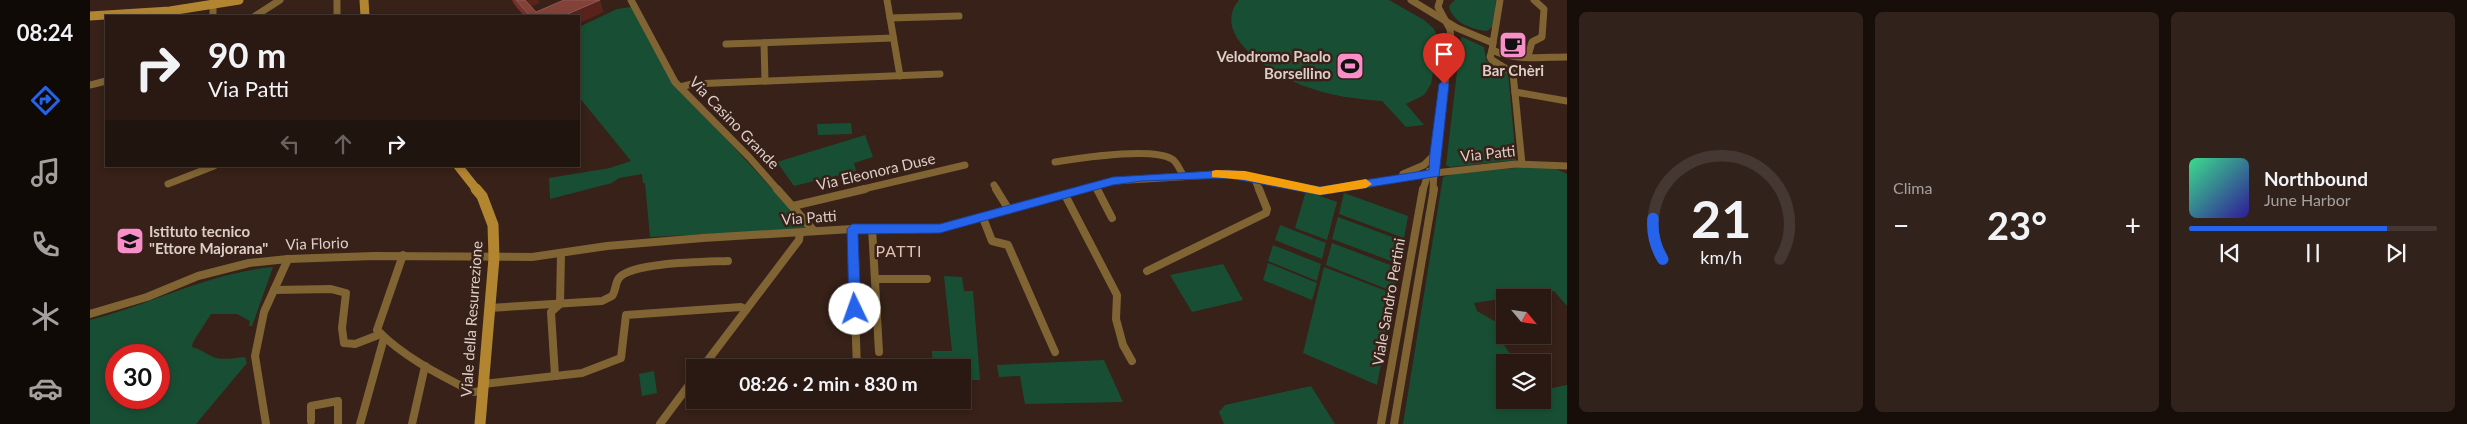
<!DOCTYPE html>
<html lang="it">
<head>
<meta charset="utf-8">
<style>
	:root { --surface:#291912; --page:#31221b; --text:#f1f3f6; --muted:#a5a09f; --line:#453832; --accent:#2563eb }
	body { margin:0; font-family:Lato,sans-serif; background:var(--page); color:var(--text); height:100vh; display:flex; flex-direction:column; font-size:19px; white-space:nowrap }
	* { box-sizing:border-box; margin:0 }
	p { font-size:16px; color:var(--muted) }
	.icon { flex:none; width:28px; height:28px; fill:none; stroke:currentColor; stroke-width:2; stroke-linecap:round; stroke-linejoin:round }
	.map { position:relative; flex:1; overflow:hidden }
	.sheet { display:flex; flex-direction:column; gap:12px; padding:12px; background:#170e0a; width:900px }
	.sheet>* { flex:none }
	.hud { position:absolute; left:15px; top:15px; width:475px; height:152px; border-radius:0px; box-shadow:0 2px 8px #0003,0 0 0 1px var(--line); background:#291912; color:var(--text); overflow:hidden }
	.needle { width:32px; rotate:119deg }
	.tools { position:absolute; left:1406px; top:289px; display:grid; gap:10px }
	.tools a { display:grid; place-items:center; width:55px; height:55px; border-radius:0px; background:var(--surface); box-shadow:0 2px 8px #0003,0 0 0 1px var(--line); font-size:25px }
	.speed { position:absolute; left:15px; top:344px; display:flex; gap:10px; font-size:25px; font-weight:700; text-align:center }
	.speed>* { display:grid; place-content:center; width:65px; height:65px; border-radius:50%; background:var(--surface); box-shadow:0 2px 8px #0003,0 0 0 1px var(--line); line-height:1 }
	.speed .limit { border:8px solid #d22; background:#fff; color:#111 }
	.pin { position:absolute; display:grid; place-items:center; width:42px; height:42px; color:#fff; margin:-51px -21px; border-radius:50% 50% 50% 0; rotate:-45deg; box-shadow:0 0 5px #0007 }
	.pin .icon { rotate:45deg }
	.me { position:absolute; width:55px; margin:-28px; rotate:357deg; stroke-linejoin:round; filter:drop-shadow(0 0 4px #0008) }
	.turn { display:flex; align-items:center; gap:18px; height:105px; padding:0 20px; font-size:22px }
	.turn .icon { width:65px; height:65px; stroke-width:2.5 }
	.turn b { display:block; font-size:35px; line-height:42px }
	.lanes { display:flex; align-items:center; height:48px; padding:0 20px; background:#0003; justify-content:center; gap:25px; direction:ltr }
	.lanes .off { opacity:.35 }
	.big { font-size:38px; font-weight:700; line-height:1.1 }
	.sheet .card { flex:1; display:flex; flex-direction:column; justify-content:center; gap:8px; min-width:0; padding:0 18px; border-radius:8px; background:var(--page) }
	.sheet .dial { align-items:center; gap:0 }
	.dial svg { height:130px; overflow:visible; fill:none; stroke:var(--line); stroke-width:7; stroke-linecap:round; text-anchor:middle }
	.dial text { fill:var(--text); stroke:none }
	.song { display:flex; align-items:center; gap:15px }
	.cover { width:60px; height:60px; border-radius:8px; background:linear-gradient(135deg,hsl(150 70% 55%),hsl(250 70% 35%)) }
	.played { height:5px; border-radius:2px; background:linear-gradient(90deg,var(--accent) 80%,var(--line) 80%) }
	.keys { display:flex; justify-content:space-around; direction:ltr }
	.heat { display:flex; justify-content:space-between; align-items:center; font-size:28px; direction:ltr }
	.sheet .tiles { flex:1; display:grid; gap:12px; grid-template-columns:repeat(3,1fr) }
	.trip { position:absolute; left:596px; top:359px; width:285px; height:50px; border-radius:0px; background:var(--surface); box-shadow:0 2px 8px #0003,0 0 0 1px var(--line); font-weight:700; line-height:50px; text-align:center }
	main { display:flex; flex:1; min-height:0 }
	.menu { display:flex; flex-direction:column; width:90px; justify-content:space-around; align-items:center; background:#100a07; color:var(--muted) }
	.menu .icon { width:35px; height:35px }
	.menu .current { color:var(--accent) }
	.menu b { font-size:22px; color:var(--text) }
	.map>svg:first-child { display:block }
</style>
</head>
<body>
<main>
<nav class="menu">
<b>08:24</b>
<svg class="icon current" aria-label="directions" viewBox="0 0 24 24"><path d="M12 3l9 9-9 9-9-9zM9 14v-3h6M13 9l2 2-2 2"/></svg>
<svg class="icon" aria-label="music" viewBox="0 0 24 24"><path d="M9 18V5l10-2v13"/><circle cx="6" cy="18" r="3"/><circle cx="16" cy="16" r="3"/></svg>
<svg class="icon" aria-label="phone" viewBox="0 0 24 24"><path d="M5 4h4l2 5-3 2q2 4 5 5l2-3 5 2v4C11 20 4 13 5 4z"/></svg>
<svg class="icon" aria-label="climate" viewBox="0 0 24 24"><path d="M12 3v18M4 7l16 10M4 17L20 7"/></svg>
<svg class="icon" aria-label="car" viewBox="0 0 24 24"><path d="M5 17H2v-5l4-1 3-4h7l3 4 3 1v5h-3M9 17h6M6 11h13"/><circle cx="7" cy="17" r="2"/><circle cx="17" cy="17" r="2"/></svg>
</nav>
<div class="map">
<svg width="1477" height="424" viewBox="0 0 1477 424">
	<rect width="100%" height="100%" fill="#372118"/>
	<g fill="#184f34" fill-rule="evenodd">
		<path d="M1149 0H1299L1334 20 1344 29 1348 38 1341 84 1334 95 1316 104 1334 125 1316 127 1292 101C1266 99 1241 96 1217 87 1188 77 1118 37 1149 0Z"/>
		<path d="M1365 0H1406L1403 26 1397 31C1382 30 1362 22 1359 6Z"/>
		<polygon points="541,7 572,63 629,131 719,229 560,237 555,183 553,183 552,174 529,178 522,183 460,199 459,178 520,168 541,161 489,97 489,27 527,9"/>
		<polygon points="1372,37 1394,47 1396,60 1418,73 1426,160 1360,167 1356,165 1371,38"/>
		<polygon points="761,123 762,134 728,135 727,124"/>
		<polygon points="775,135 783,157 764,163 766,171 704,186 687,162"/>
		<polygon points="1436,167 1462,167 1477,174 1477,306 1464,291 1384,303 1387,311 1413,326 1407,334 1425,362 1415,362 1415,400 1452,400 1453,390 1477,385 1477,424 1313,424 1353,177 1363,174"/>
		<polygon points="1216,191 1247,202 1237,240 1205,228"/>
		<polygon points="1254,193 1318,216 1314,238 1249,214"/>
		<polygon points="1248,217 1313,241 1309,264 1242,239"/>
		<polygon points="1190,225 1236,243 1232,259 1185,240"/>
		<polygon points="1242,243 1308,268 1304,292 1236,265"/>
		<polygon points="1183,245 1231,264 1227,281 1178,261"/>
		<polygon points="1178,263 1227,283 1222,300 1173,280"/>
		<polygon points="1133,264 1153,300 1102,312 1080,275"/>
		<path d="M183 267 162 326H159L160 321 147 314H121L103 342 102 347C111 349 117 355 126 358 135 360 146 358 155 357L157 363 106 424H0V320C62 304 118 273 183 267ZM26 355H69V398H26Z"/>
		<polygon points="1234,267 1304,294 1287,385 1213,353"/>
		<polygon points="854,276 872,277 874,291 883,291 890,380 873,380 872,368 843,367 842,351 862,351"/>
		<polygon points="1014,360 1033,402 935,404 930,376 909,377 907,365"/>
		<polygon points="564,371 567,393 552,396 549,374"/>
		<polygon points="1221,386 1245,424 1134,424 1129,412 1135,405"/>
	</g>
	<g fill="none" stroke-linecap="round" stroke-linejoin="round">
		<g stroke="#806433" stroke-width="7">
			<polyline points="247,0 247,16"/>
			<polyline points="541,0 585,82 659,157 688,190"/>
			<polyline points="797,0 810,76"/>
			<path d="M1321 0 1367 28 1403 43 1402 50C1426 61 1451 57 1477 57"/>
			<polyline points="123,5 123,16"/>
			<polyline points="165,16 190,0"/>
			<polyline points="800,18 869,16"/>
			<polyline points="674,43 675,81"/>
			<polyline points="1403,43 1410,0"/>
			<polyline points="636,44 803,38"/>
			<polyline points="1402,50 1400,57 1402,60 1423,73 1432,164"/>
			<polyline points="1438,56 1442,42 1452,37 1454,9 1444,0"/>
			<polyline points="0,85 16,81"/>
			<polyline points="590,87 602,84 850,74"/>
			<polyline points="1425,92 1477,101"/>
			<path d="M965 162C990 158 1061 147 1082 159 1087 162 1090 170 1093 175"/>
			<polyline points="1313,174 1334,165 1345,154"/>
			<polyline points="1164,177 1169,190"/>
			<polyline points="78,184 124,166"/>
			<polyline points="904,185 907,190"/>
			<polyline points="1005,186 1007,190"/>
			<polyline points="769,190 875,165"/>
			<polyline points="989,190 1023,181 1139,174 1226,190"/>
			<polyline points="1235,190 1345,173 1426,164 1477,166"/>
			<polyline points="1333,190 1339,171"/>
			<polyline points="1343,190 1345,153 1361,39 1360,29 1348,7 1350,0"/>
		</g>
		<g stroke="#806433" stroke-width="8">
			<polyline points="687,189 724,231"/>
			<polyline points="906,189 919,210"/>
			<polyline points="1007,189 1022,218"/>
			<polyline points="1219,189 1230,191 1243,189"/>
			<polyline points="975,195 1027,295 1026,319 1033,345 1042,361"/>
			<polyline points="703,206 775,189"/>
			<polyline points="893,218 902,241 918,245 965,352"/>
			<polyline points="782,228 789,352"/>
			<polyline points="762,229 767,368"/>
			<path d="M313 255 287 330C315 358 348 374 383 392L392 391"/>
			<polyline points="1057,271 1176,213 1177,209 1169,189"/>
			<polyline points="785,279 837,279"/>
			<polyline points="184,290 241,289 256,293 252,328 254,343 265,344 291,334"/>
			<path d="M399 308 512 301 522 296C526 291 525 283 529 278 542 262 616 262 638 261"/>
			<polyline points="0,314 57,297 108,276 159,263 198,259 284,256 442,257 517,246 613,238 762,229 850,228 994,189"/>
			<polyline points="612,368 709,240 710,233"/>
			<polyline points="465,376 461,312 470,304 471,253"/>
			<polyline points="393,384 492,373 531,358 536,315 651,307 656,310"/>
			<polyline points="221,421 221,406 248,401 248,424"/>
			<polyline points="176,424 165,356 174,312 198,259"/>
			<polyline points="270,424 294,338"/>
			<polyline points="322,424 335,366"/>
			<polyline points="570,424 605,377"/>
			<polyline points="1291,424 1333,189"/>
			<polyline points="1304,424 1344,189"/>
		</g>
		<g stroke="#b28531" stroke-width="9">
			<polyline points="274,0 275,16"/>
			<polyline points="0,16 80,11 149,0"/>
			<polyline points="368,166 387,190"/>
		</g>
		<polyline stroke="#b28531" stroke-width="11" points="386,189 392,196 403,225 404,258 390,424"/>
	</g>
	<polygon fill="#773129" points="422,0 448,0 449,3 441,6 446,12 510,0 513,12 489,23 489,16 434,16 424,4"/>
	<g fill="#59231b">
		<polygon points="433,0 448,0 449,3 436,8"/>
		<polygon points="510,0 513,12 489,23 489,16 473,16"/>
	</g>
	<polygon fill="#82423a" stroke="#905850" points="426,0 435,0 446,12 474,0 510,0 473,16 440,16"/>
	<polygon fill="#2563eb" stroke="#184099" points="1354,80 1359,84 1349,176 1230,195 1139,178 1052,181 1023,185 850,233 768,234 771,309 765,314 759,309 757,229 762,224 850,224 1023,177 1139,170 1230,187 1339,170 1340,153 1349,84"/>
	<polygon fill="#f59e0b" points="1126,170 1155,171 1230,187 1276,179 1282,184 1276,188 1230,195 1155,180 1122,177 1122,171"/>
	<defs>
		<symbol id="cafe-square" viewBox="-11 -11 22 22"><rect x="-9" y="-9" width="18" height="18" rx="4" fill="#f98fc9" stroke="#372118"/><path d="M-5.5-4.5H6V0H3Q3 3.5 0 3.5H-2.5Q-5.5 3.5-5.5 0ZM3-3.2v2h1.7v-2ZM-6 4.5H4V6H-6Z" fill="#111"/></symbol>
		<symbol id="stadium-square" viewBox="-11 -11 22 22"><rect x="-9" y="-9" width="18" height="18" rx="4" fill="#f98fc9" stroke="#372118"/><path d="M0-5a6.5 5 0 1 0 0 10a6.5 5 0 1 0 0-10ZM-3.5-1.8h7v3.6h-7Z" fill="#111"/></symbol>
		<symbol id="school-square" viewBox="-11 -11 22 22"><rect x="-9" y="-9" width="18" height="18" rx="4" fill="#f98fc9" stroke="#372118"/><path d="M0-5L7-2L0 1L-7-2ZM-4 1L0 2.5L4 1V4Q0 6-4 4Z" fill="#111"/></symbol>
	</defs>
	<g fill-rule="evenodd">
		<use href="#cafe-square" x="1407" y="29" width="32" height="32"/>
		<use href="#stadium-square" x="1244" y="50" width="32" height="32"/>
		<use href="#school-square" x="24" y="225" width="32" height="32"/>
	</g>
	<g text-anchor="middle" stroke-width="5" stroke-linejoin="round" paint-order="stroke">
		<g font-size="15" font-weight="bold" fill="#decec8" stroke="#372118" text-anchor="end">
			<text x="1241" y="62">Velodromo Paolo<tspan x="1241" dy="17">Borsellino</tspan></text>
			<text x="1423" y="76" text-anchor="middle">Bar Chèri</text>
			<text x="59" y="237" text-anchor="start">Istituto tecnico<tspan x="59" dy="17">"Ettore Majorana"</tspan></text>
		</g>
		<g font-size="15" fill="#decec8" stroke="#372118">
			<text transform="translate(644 123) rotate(46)" y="5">Via Casino Grande</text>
			<text transform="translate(1398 154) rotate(-6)" y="5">Via Patti</text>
			<text transform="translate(786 172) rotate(-13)" y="5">Via Eleonora Duse</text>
			<text transform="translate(719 218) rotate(-4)" y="5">Via Patti</text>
			<text transform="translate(227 244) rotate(-2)" y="5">Via Florio</text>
			<text transform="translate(1299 302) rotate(-80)" y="5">Viale Sandro Pertini</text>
			<text transform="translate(382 319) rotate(-86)" y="5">Viale della Resurrezione</text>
		</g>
		<g font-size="16" letter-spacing="1" fill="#dfc0b4" stroke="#372118">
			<text x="809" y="257">PATTI</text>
		</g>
	</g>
</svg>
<div class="tools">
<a><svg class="needle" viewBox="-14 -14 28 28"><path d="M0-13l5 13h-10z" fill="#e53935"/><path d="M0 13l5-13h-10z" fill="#a5a09f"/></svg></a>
<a><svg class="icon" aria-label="layers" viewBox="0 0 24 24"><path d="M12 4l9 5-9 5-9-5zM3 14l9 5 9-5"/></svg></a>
</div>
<div class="speed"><div class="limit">30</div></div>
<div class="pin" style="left:1354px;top:84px;background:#d93025"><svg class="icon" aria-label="arrive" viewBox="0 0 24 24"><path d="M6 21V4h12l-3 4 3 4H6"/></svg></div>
<svg class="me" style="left:765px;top:309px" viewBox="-20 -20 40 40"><circle r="19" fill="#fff"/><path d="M0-13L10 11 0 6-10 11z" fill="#2563eb"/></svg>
<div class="trip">08:26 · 2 min · 830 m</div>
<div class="hud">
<div class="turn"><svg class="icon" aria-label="right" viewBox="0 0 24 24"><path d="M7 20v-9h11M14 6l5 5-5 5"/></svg><div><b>90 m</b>Via Patti</div></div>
<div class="lanes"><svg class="icon off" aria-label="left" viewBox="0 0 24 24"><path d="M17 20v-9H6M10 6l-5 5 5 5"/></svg><svg class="icon off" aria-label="ahead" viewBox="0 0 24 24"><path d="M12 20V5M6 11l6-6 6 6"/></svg><svg class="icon" aria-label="right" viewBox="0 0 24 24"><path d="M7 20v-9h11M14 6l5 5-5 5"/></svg></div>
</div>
</div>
<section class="sheet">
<div class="tiles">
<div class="card dial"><svg viewBox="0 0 100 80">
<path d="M14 69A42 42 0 1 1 86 69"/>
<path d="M14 69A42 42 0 0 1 8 44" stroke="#2563eb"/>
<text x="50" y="56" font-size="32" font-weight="700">21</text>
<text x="50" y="72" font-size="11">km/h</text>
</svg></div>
<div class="card"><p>Clima</p>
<div class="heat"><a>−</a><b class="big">23°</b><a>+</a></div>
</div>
<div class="card">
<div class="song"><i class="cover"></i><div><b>Northbound</b><p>June Harbor</p></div></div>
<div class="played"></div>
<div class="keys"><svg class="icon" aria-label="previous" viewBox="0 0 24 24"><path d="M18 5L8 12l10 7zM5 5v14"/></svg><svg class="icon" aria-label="pause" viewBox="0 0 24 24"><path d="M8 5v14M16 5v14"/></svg><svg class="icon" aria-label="next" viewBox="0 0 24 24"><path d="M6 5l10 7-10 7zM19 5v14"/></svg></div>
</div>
</div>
</section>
</main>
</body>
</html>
